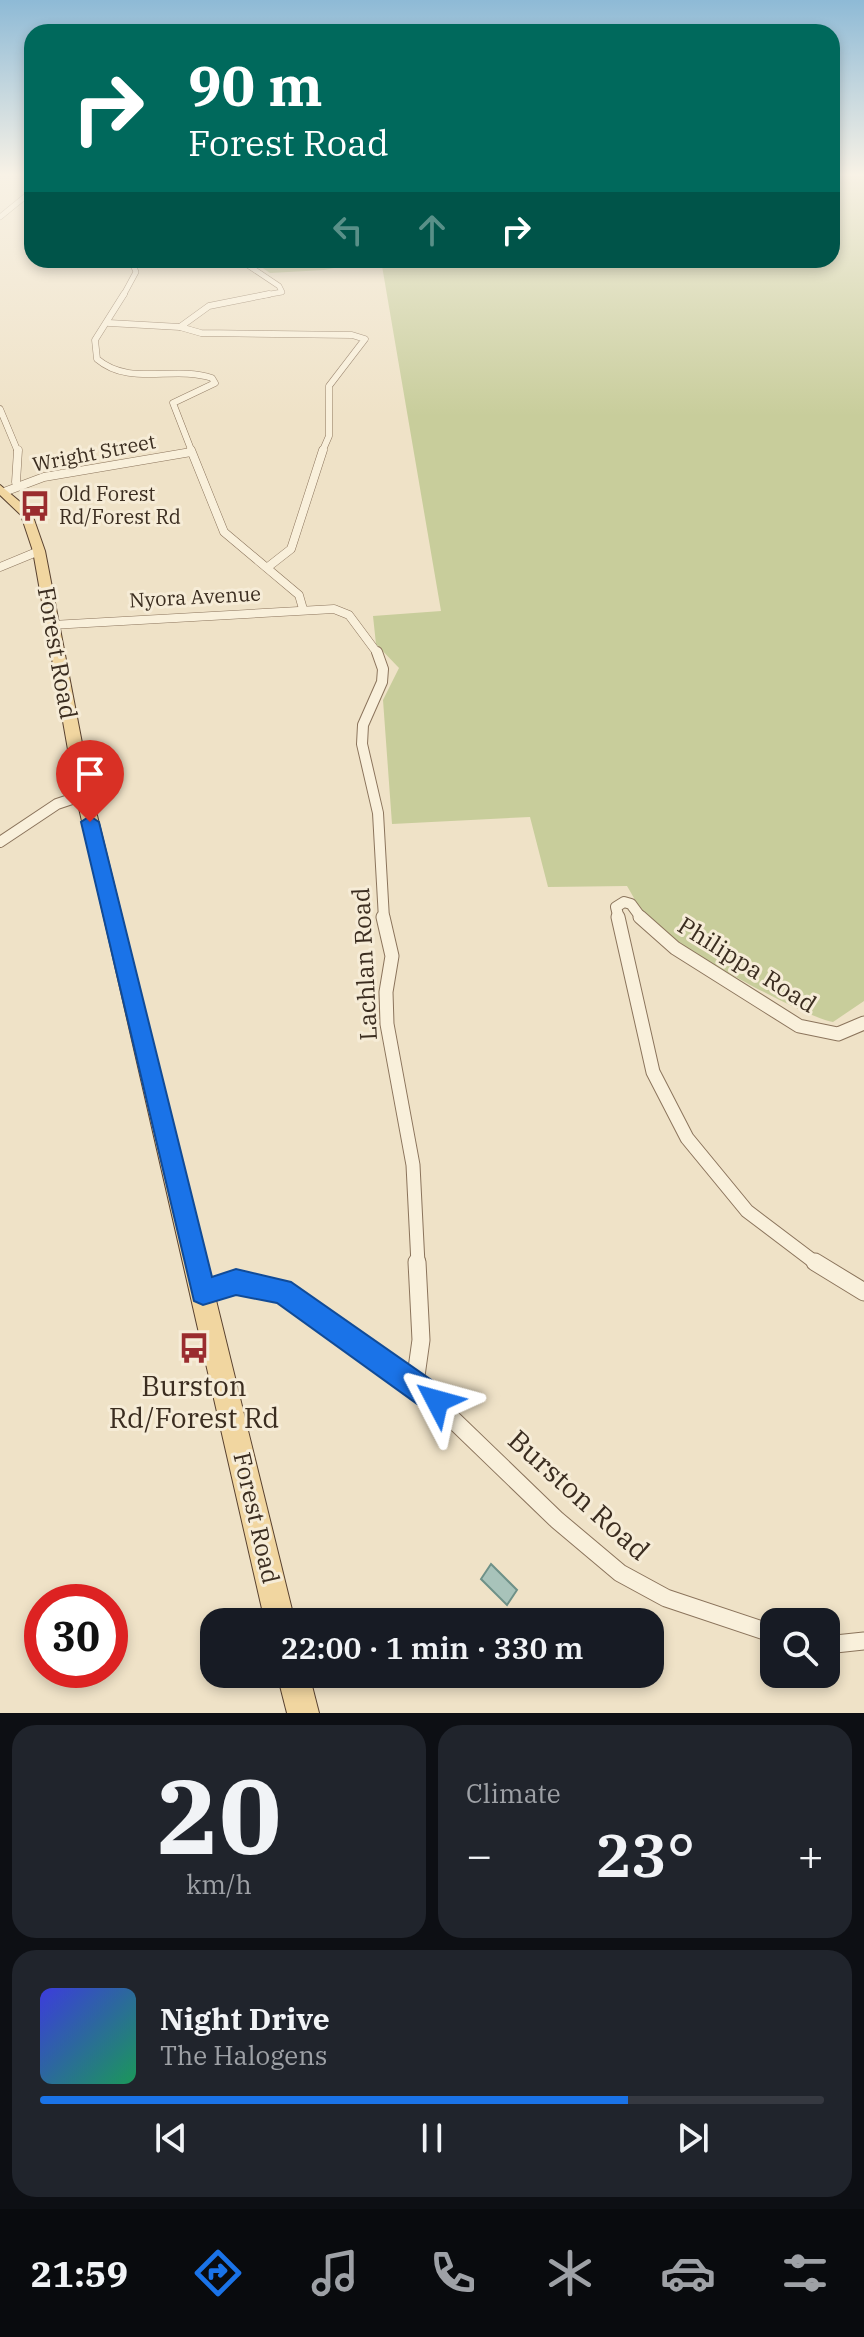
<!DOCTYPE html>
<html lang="en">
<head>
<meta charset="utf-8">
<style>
	:root { --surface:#171b24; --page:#20242c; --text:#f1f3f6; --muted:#9ea1a6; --line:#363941; --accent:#1a73e8 }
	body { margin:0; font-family:"IBM Plex Serif",serif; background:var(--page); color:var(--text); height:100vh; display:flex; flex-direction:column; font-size:30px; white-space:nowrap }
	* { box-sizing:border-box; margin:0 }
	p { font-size:26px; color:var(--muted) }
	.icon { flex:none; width:44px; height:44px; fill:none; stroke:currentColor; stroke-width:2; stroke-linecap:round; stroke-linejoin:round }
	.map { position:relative; height:1713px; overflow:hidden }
	.panel { display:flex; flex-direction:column; gap:12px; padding:12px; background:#0d0f14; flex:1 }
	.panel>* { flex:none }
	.guide { position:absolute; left:24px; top:24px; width:816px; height:244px; border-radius:24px; box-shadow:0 4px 12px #0003; background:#00695c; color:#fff; overflow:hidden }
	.buttons { position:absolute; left:760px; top:1608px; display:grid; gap:16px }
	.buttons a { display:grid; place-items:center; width:80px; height:80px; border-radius:16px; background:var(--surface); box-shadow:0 4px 12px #0003; font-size:40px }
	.speed { position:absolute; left:24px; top:1584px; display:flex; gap:16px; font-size:40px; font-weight:700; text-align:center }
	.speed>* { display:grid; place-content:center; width:104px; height:104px; border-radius:50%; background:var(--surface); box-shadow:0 4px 12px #0003; line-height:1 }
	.speed .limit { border:12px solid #d22; background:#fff; color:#111 }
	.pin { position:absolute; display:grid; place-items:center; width:68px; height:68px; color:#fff; margin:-82px -34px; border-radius:50% 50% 50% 0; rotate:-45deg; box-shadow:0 0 8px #0007 }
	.pin .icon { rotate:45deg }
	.me { position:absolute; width:88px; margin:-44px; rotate:309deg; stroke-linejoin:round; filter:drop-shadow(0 0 6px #0008) }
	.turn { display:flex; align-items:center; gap:28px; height:168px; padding:0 32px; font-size:36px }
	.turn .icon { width:104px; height:104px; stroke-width:2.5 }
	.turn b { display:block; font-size:56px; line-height:68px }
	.lanes { display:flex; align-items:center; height:76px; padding:0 32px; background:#0003; justify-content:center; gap:40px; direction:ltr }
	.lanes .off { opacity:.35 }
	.big { font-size:60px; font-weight:600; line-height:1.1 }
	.panel .card { flex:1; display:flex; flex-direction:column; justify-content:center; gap:12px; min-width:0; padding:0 28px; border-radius:24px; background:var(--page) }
	.panel .dial { align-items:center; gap:0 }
	.dial b { font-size:104px; line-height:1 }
	.song { display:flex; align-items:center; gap:24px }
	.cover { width:96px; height:96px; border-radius:12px; background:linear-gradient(135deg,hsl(240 70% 55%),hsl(150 70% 35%)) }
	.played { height:8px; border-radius:4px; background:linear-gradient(90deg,var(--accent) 75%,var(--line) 75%) }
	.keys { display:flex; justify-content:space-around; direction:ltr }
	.heat { display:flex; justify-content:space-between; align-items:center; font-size:44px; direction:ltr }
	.panel .tiles { flex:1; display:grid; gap:12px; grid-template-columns:1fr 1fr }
	.card:last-child { grid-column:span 2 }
	.trip { position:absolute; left:200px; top:1608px; width:464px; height:80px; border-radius:24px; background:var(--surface); box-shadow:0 4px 12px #0003; font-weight:600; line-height:80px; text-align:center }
	.tabs { display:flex; height:128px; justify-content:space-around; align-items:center; background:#090b0e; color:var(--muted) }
	.tabs .icon { width:56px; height:56px }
	.tabs .active { color:var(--accent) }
	.tabs b { font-size:36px; color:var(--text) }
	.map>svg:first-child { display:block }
</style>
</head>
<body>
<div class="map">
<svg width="864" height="1713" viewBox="0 0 864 1713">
	<rect width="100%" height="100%" fill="#efe2c7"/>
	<g fill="#c8cd9b">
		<path d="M832 176H864V1001L833 1022C803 1017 665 941 646 917 639 908 633 896 627 886L548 887 530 817 392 824 383 700 399 668 376 644 373 616 441 611 381 260H832Z"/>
		<polygon points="251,260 374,260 324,270 270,273"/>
	</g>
	<polygon fill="#a8c3ba" stroke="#6e9188" stroke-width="2" points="491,1564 517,1590 507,1605 481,1579"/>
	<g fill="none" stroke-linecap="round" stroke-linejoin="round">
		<defs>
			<g id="street-far5">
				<polyline points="0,217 32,191"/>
				<polyline points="240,260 279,286 282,292 259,296"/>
				<polyline points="123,296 136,272 131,260"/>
			</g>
			<g id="street-far4">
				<path d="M124 294 95 340 97 359C130 387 173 365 212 378L215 383 173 403 192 452"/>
				<polyline points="269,294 209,306 180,327 201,333 352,335 365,339 329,386 329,436 322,452"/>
				<polyline points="109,323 180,327"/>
				<polyline points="0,409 18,452"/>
			</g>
			<g id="street-far3">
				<polyline points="191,450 224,532 299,595 303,609"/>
				<polyline points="16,482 18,450"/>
				<polyline points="4,492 44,477 191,452"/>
				<polyline points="0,567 39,551"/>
				<polyline points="268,567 291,549 323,450"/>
				<polyline points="52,625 334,609 349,615 378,654"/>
			</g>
			<g id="street-far2">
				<polyline points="377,652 383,669 382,682 363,725 362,744 378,813 384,919"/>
				<polyline points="0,842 57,804 84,795"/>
				<polyline points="619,919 616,907 624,902 631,904 642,919"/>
			</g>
			<g id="street-far1">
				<polyline points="383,917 392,956 386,992 387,1024 413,1165 418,1264"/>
				<polyline points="618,917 653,1072 687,1138 747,1211 817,1264"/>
				<polyline points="640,917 675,948 799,1026 838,1034 864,1023"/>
			</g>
			<g id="street">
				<polyline points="815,1262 864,1292"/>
				<polyline points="203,1292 236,1282 282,1291 415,1383 557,1520 620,1573 666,1598 774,1634"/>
				<polyline points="415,1383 421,1340 417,1262"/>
				<polyline points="826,1645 864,1641"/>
			</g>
			<g id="primary">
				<polygon points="0,485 31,511 45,551 92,795 295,1622 265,1622 76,795 33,551 21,515 0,495"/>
				<polygon points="277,1674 309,1674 319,1713 287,1713"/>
			</g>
		</defs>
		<use href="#street-far5" stroke="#8b745c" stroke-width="6"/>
		<use href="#street-far4" stroke="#8b745c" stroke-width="7"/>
		<use href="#street-far3" stroke="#8b745c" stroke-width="9"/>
		<use href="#street-far2" stroke="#8b745c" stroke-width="12"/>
		<use href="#street-far1" stroke="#8b745c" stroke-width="15"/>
		<use href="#street" stroke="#8b745c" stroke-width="19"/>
		<use href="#primary" stroke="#594230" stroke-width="2"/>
		<use href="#street-far5" stroke="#f9f0db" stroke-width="5"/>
		<use href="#street-far4" stroke="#f9f0db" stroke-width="6"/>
		<use href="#street-far3" stroke="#f9f0db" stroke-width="8"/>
		<use href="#street-far2" stroke="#f9f0db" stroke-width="10"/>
		<use href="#street-far1" stroke="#f9f0db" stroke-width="13"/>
		<use href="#street" stroke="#f9f0db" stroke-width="17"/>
		<use href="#primary" fill="#f1d6a0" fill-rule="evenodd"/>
	</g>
	<linearGradient id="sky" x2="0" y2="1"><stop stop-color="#8ebad6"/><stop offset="0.42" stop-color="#f8f2e6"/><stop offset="1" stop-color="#f8f2e6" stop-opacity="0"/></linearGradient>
	<rect width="864" height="416" fill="url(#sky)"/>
	<polygon fill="#1a73e8" stroke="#114b97" stroke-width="2" points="90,816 99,822 212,1277 236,1269 291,1282 447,1391 451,1401 447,1411 437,1415 427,1411 277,1303 236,1295 203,1305 194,1301 81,822"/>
	<defs>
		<symbol id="bus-bare" viewBox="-9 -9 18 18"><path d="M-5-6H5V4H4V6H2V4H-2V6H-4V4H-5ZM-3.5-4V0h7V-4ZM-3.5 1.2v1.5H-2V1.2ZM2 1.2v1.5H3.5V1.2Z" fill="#9a2c2e" stroke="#f6ecd7" stroke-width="2.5" paint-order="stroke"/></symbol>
	</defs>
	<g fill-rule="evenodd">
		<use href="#bus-bare" x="13" y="484" width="44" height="44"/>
		<use href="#bus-bare" x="172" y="1326" width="44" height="44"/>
	</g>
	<g text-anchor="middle" stroke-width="6" stroke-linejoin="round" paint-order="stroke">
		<g font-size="20" fill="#3b2d20" stroke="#f6ecd7">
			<text transform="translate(94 453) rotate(-11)" y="7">Wright Street</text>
			<text transform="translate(195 597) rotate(-3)" y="7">Nyora Avenue</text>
		</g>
		<g font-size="20" fill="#3b2d20" stroke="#f6ecd7" text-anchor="start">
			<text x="59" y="501">Old Forest<tspan x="59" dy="23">Rd/Forest Rd</tspan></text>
		</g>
		<g font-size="24" fill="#3b2d20" stroke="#f6ecd7">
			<text transform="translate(57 653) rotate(80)" y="8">Forest Road</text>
			<text transform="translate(365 964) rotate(-93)" y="8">Lachlan Road</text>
			<text transform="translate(747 965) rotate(32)" y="8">Philippa Road</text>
			<text transform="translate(256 1518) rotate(77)" y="8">Forest Road</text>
		</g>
		<g font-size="28" fill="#3b2d20" stroke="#f6ecd7">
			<text x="194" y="1396">Burston<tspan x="194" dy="32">Rd/Forest Rd</tspan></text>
		</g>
		<g font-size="28" fill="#3b2d20" stroke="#f6ecd7">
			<text transform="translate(579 1495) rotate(42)" y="10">Burston Road</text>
		</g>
	</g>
</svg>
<div class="buttons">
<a><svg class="icon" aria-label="search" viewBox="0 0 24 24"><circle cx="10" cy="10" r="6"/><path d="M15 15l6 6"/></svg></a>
</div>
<div class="speed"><div class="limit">30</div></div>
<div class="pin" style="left:90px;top:822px;background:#d93025"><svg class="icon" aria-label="arrive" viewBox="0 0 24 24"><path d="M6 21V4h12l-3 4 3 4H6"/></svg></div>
<svg class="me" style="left:437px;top:1401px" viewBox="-20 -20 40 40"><path d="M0-17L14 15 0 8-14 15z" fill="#1a73e8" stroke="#fff" stroke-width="4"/></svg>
<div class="trip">22:00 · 1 min · 330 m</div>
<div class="guide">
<div class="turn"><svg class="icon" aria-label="right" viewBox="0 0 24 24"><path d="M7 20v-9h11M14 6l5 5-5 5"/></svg><div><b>90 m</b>Forest Road</div></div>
<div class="lanes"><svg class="icon off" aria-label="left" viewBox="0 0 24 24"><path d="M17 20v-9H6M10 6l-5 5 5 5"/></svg><svg class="icon off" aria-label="ahead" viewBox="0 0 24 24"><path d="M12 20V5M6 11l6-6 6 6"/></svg><svg class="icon" aria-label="right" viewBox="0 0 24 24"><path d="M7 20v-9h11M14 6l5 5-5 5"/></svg></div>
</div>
</div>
<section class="panel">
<div class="tiles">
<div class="card dial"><b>20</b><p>km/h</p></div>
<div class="card"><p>Climate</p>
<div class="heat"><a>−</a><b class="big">23°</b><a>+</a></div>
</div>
<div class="card">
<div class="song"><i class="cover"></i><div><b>Night Drive</b><p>The Halogens</p></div></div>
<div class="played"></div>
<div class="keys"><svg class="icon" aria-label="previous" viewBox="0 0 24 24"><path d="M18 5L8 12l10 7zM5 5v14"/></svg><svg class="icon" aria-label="pause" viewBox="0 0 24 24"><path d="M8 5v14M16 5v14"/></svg><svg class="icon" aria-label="next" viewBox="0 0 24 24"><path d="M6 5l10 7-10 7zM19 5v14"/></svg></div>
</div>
</div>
</section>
<nav class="tabs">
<b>21:59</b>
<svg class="icon active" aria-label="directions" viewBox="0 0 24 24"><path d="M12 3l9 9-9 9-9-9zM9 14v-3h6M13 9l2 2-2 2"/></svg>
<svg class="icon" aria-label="music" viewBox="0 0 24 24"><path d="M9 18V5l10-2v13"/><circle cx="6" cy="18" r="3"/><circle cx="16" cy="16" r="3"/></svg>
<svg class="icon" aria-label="phone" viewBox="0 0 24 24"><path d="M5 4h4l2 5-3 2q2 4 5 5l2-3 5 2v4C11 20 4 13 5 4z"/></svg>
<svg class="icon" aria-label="climate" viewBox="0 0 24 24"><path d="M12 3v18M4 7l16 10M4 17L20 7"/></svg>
<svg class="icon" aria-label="car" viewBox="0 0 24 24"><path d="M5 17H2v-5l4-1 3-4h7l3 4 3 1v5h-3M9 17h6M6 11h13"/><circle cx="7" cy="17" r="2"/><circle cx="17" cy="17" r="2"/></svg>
<svg class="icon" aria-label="filters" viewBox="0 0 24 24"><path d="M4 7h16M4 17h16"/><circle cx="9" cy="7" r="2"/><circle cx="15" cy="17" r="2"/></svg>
</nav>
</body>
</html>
